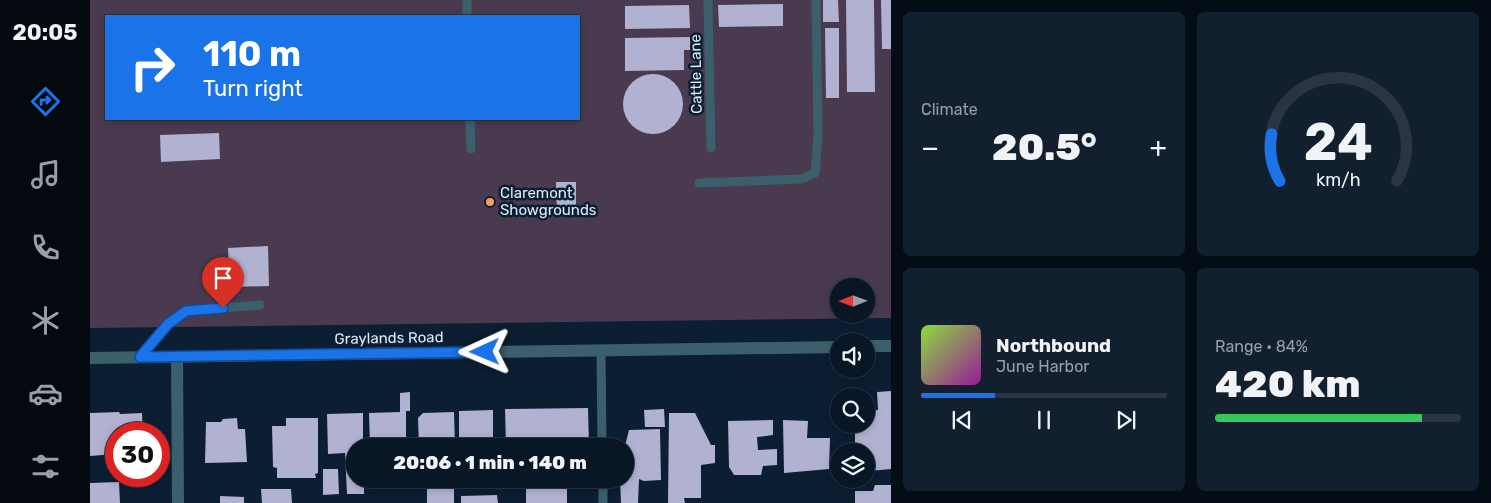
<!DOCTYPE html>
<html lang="en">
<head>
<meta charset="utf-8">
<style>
	:root { --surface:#081626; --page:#111f2e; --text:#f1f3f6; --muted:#989fa7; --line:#293543; --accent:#1a73e8 }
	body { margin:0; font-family:Rubik,sans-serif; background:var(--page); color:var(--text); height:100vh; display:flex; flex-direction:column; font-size:19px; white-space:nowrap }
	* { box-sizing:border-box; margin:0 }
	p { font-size:16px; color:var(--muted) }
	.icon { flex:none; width:28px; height:28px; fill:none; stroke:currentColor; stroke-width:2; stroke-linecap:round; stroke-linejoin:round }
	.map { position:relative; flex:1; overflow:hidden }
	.panel { display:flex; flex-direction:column; gap:12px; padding:12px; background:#040c15; width:600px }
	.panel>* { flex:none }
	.banner { position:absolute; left:15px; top:15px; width:475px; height:105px; border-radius:0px; box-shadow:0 2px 8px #0003,0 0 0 1px var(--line); background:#1a73e8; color:#fff; overflow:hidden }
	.needle { width:32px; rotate:269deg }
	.controls { position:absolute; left:740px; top:278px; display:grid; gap:10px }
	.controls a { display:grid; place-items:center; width:45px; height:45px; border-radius:50%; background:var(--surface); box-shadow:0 2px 8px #0003,0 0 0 1px var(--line); font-size:25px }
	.speed { position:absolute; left:15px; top:422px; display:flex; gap:10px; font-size:25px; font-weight:700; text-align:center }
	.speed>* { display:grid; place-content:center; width:65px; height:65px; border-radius:50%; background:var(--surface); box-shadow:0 2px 8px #0003,0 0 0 1px var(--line); line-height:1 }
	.speed .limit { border:8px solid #d22; background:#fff; color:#111 }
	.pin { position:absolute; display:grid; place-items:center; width:42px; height:42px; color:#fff; margin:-51px -21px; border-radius:50% 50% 50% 0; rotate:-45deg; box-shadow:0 0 5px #0007 }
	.pin .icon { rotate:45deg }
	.me { position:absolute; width:55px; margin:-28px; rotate:269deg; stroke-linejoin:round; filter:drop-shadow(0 0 4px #0008) }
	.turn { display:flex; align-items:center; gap:18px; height:105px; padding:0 15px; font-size:22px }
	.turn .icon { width:65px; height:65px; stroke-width:2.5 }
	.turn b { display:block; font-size:35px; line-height:42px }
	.big { font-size:38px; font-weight:800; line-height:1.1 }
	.panel .widget { flex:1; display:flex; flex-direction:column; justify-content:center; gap:8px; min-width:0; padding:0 18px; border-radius:8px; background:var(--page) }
	.panel .dial { align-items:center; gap:0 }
	.dial svg { height:130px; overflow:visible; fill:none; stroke:var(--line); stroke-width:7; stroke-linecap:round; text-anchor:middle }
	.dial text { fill:var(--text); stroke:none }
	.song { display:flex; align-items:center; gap:15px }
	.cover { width:60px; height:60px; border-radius:8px; background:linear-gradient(135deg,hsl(90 70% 55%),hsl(300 70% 35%)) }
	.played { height:5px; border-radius:2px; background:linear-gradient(90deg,var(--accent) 30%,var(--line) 30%) }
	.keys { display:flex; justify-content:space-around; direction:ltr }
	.heat { display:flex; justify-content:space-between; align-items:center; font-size:28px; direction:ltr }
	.charge { height:8px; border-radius:4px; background:linear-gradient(90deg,#34c759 84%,var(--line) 0) }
	.panel .tiles { flex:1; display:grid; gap:12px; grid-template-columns:repeat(2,1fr) }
	.trip { position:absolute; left:256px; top:438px; width:288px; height:50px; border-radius:25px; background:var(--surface); box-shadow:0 2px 8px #0003,0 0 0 1px var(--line); font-weight:800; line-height:50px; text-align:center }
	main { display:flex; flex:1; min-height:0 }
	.dock { display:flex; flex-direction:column; width:90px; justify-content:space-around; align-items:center; background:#03090f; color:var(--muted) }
	.dock .icon { width:35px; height:35px }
	.dock .on { color:var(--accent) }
	.dock b { font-size:22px; color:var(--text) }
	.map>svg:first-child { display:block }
</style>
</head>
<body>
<main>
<nav class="dock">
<b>20:05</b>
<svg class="icon on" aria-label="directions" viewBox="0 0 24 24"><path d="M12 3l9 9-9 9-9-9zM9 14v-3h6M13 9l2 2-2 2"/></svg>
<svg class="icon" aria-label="music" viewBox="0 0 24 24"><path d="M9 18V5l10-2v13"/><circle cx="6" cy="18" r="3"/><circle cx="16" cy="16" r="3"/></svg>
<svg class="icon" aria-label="phone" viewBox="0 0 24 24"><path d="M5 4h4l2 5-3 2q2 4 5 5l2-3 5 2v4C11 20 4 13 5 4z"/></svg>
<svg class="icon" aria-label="climate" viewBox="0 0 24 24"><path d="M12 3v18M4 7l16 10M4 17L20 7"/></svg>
<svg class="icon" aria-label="car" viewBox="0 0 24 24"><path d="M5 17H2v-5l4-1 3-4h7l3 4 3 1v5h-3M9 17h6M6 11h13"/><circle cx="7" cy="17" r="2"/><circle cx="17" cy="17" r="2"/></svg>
<svg class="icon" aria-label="filters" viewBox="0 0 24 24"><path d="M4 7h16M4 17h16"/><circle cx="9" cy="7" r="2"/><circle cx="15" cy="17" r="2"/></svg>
</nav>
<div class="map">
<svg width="801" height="503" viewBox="0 0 801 503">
	<rect width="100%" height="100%" fill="#0b1e32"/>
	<path fill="#493a4f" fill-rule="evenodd" d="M0 0H801V318L0 328ZM16 16H489V119H16ZM749 286H776V314H749Z"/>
	<g fill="#b1b2d1">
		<polygon points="733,0 748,0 749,22 733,22"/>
		<polygon points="756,0 784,0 785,92 757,92"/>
		<polygon points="791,0 801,0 801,49 792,49"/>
		<polygon points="693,4 693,26 629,27 628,5"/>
		<polygon points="599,5 600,28 535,29 535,6"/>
		<polygon points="735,28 749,28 749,98 736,98"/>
		<polygon points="600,37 600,50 594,50 594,70 535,71 535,38"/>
		<circle cx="563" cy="104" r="30"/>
		<polygon points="129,133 130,159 71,162 70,135"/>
		<polygon points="466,182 486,182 486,212 467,212"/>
		<polygon points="178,246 179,286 140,287 138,248"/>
		<polygon points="801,391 801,469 780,471 780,473 776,474 776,451 765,451 765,424 776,424 776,411 788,410 787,392"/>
		<polygon points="320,392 320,411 316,411 316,443 321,444 321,446 280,446 279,413 310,412 310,393"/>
		<polygon points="498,408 499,446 416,446 415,409"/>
		<polygon points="574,409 575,427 555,427 554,410"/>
		<polygon points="403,410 403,446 369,446 369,411"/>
		<polygon points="29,412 30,414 52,413 53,434 26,434 26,454 0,456 0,413"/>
		<polygon points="364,412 365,446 329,446 328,418 333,413"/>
		<polygon points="273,413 273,446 265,446 265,479 274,479 274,494 257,494 255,453 238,454 237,414"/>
		<polygon points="579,413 605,413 621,445 625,445 625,463 611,465 611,498 594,498 595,503 578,503"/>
		<polygon points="147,418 148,429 155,429 157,462 115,463 116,422 131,422 133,419"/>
		<polygon points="196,418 228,418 228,473 225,474 226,478 187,478 187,468 183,467 182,426 196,426"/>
		<polygon points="683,420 683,435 667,437 668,450 687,449 687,465 673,466 671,475 644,475 639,467 638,421"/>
		<polygon points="693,420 718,421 717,438 740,438 739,469 694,473"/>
		<polygon points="570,429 571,480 554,481 549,479 548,503 531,503 530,479 535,479 535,446 539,430"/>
		<polygon points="233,469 248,469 249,494 233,495"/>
		<rect x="436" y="479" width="41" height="24"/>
		<polygon points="29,482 30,503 0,503 0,483"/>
		<polygon points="785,485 801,485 801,503 765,503 765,491 783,491"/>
		<rect x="337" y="486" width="27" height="17"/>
		<polygon points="171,489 201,489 202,503 172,503"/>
		<polygon points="407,495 408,503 371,503 371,496"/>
		<polygon points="130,496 154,497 154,503 130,503"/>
	</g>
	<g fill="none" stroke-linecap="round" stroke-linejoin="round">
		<g stroke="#3b606c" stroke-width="9">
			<polyline points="377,0 377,16"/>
			<polyline points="618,0 621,148"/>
			<polyline points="380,119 381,149"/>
			<polyline points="609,183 711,179 725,173 728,137 726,0"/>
			<polyline points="511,351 512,446"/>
			<polyline points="50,357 78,324 96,311 170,305"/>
			<polyline points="513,479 513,503"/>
		</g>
		<g stroke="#3b606c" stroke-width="12">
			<polyline points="776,346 801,346"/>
			<polyline points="87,357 88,503"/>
			<polyline points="0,358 749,347"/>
		</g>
	</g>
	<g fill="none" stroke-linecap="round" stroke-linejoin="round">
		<defs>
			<polyline id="route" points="133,308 96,311 78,324 50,357 395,352"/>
		</defs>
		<use href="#route" stroke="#114b97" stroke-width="12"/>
		<use href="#route" stroke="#1a73e8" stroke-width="9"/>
	</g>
	<circle fill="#ff9b5a" stroke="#0b1e32" stroke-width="2" cx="400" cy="202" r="5"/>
	<g text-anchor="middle" stroke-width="5" stroke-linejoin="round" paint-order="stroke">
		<g font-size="15" fill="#dce9f7" stroke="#0b1e32">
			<text transform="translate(606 74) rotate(-91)" y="5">Cattle Lane</text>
			<text transform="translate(299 338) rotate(-1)" y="5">Graylands Road</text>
		</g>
		<g font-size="15" fill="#dce9f7" stroke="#0b1e32" text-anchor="start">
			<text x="410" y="198">Claremont<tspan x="410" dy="17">Showgrounds</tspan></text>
		</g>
	</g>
</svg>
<div class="controls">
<a><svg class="needle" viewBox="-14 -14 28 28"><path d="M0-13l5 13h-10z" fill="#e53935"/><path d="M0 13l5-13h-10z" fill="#989fa7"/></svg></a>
<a><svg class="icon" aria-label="sound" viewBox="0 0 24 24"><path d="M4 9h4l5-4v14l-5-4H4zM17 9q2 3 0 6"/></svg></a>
<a><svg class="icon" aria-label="search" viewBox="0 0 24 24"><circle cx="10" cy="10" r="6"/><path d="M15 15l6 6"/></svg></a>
<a><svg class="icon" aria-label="layers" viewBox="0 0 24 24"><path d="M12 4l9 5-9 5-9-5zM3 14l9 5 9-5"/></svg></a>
</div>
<div class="speed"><div class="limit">30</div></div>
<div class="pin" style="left:133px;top:308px;background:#d93025"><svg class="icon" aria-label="arrive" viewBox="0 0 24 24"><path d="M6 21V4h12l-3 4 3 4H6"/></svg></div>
<svg class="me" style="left:395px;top:352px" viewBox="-20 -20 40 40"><path d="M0-17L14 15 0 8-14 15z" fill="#1a73e8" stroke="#fff" stroke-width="4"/></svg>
<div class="trip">20:06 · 1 min · 140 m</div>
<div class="banner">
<div class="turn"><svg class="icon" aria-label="right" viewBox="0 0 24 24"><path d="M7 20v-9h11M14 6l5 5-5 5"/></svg><div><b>110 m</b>Turn right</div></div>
</div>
</div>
<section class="panel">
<div class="tiles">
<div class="widget"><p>Climate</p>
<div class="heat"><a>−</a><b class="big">20.5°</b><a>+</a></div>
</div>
<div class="widget dial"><svg viewBox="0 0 100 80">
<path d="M14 69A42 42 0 1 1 86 69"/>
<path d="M14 69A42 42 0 0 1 9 40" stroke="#1a73e8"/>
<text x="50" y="56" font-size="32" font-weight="700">24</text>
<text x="50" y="72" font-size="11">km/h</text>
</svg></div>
<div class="widget">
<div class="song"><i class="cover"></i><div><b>Northbound</b><p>June Harbor</p></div></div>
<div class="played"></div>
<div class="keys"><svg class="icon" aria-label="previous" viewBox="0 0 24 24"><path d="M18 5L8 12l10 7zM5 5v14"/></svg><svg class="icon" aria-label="pause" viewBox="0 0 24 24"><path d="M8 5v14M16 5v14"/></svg><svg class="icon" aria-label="next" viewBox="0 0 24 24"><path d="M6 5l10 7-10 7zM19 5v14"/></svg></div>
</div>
<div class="widget"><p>Range · 84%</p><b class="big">420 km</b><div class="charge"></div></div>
</div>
</section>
</main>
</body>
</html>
